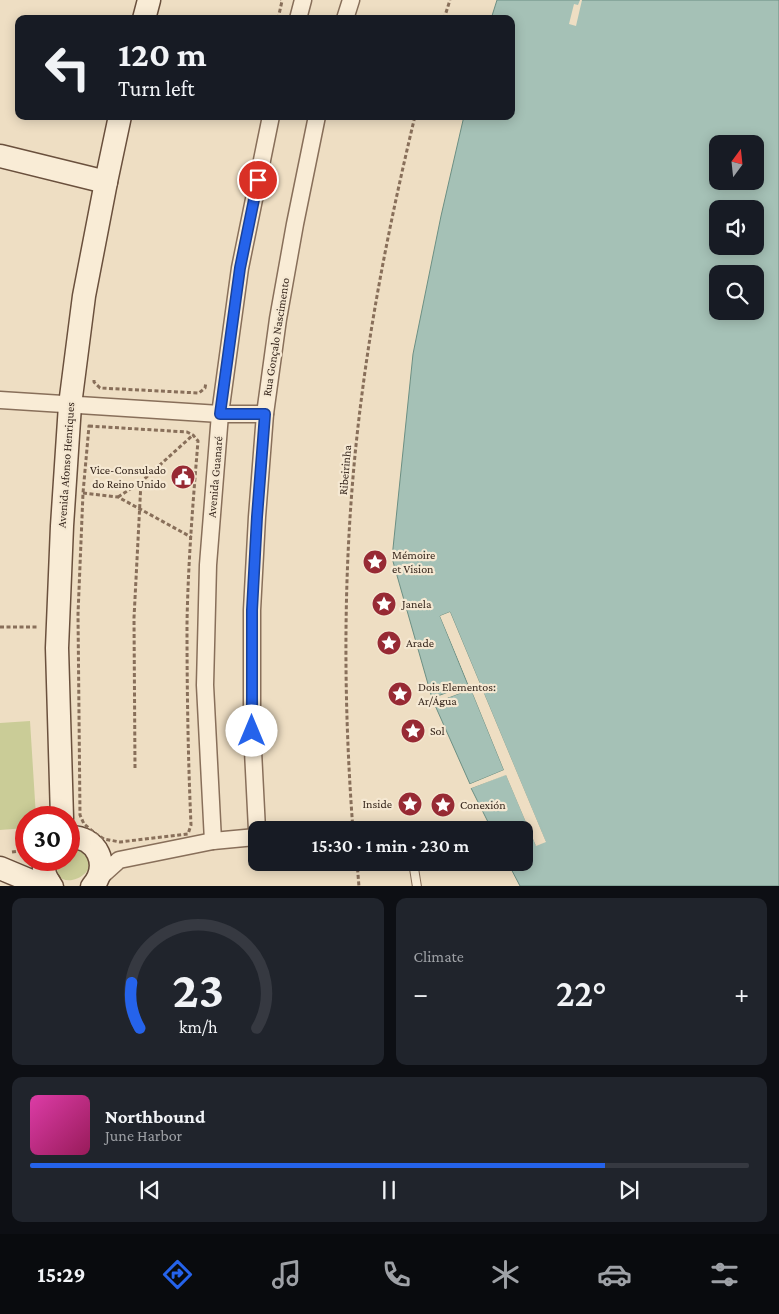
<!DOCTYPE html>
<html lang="en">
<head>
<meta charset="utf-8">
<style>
	:root { --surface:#171b24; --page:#20242c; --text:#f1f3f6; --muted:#9ea1a6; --line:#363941; --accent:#2563eb }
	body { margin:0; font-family:"Crimson Pro",serif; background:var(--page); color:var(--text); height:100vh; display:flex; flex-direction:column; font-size:19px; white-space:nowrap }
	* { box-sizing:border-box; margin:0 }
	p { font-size:16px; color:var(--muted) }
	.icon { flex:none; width:28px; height:28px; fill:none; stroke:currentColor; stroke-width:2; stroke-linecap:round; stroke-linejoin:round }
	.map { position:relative; height:886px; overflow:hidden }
	.drawer { display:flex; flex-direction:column; gap:12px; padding:12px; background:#0d0f14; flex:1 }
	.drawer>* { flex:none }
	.guide { position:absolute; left:15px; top:15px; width:500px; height:105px; border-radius:10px; box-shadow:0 2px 12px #0003; background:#171b24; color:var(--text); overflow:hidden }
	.needle { width:32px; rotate:15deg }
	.controls { position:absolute; left:709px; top:135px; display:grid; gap:10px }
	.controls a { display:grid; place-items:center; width:55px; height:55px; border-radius:10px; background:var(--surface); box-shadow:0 2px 12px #0003; font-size:25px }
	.speed { position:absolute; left:15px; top:806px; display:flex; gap:10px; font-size:25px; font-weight:700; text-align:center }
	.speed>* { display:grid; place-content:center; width:65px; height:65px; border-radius:50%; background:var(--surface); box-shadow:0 2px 12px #0003; line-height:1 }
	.speed .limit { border:8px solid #d22; background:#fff; color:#111 }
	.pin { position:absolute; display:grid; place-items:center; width:42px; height:42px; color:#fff; margin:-21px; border:2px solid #fff; border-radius:50%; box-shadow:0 1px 5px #0007 }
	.me { position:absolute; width:55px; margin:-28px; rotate:0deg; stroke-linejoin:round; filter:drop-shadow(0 0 4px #0008) }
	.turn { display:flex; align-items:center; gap:18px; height:105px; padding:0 20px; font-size:22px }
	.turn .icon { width:65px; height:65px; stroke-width:2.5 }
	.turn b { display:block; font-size:35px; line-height:42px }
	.big { font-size:38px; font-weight:600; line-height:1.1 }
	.drawer .widget { flex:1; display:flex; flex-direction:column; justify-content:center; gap:8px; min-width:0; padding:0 18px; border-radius:10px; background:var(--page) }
	.drawer .dial { align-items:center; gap:0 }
	.dial svg { height:130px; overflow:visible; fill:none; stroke:var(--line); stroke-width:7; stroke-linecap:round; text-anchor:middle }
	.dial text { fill:var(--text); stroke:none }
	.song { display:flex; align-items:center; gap:15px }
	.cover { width:60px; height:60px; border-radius:8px; background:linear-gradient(135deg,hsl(320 70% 55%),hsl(330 70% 35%)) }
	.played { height:5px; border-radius:2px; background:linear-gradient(90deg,var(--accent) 80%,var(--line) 80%) }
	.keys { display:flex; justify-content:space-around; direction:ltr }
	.heat { display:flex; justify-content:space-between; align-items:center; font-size:28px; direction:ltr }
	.drawer .tiles { flex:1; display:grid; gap:12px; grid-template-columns:1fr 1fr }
	.widget:last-child { grid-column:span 2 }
	.trip { position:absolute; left:248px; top:821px; width:285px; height:50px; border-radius:10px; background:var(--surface); box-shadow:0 2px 12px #0003; font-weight:600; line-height:50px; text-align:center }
	.tab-bar { display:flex; height:80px; justify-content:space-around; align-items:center; background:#090b0e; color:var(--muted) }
	.tab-bar .icon { width:35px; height:35px }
	.tab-bar .selected { color:var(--accent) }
	.tab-bar b { font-size:22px; color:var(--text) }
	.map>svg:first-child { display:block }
</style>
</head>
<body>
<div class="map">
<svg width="779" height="887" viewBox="0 0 779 887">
	<rect width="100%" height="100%" fill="#eedec3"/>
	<g fill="#cacc97">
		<polygon points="30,721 36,817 26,818 26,828 0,830 0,723"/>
		<path d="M75 848C107 855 83 887 62 879 57 874 56 867 57 860H69V849Z"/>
	</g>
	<g fill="#a5c1b6" stroke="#6c8f83" fill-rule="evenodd">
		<path d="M497 0H779V886H520L508 863 524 862V830H492L471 788 506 774 536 845 545 841 450 612 440 616 468 685 432 698 392 558 413 354 441 216 464 116H511V19H491ZM718 144H755V181H718ZM718 209H755V246H718ZM718 274H755V311H718Z"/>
		<polygon points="471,689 504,770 470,784 434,703"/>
	</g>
	<g fill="#eedec3" fill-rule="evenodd">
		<polygon points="580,0 582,0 576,26 569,24 574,4 578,5"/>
		<path d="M450 612 546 842 536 846 506 775 469 789 470 786 468 785 504 770 471 689 431 704 433 701 458 691 433 701 430 700 469 685 440 616ZM449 615 542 840 537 842 508 773 506 772 507 769 473 688 470 687 471 684 443 617Z"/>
	</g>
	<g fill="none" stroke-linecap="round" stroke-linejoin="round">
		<defs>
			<polyline id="lane" points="413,862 417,887"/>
			<g id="street">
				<polyline points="298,19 303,0"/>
				<polyline points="345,19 351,0"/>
				<polyline points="0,400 220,414 265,414"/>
				<polyline points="257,830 252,731 252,610 257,517 265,414 278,319 295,224 317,116"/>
				<polyline points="213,841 205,685 208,565 220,414 240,268 271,116"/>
				<polyline points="99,878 119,860 213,841 256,837"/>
			</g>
			<g id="secondary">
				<polyline points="144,19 149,0"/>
				<polyline points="0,156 106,182"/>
				<polyline points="62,818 57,648 62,526 70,405 84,296 106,182 120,116"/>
				<path d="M69 837C97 836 111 865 92 887"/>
				<path d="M44 860C43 871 45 878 52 887"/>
				<polyline points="0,868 31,881 49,882"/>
			</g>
		</defs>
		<use href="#lane" stroke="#886f5a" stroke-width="10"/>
		<use href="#street" stroke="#886f5a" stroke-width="19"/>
		<use href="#secondary" stroke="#6a503d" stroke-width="25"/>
		<g stroke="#886f5a" stroke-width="3" stroke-dasharray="4 2.5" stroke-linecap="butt">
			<polyline points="278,19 282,1 281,0"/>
			<polyline points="444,19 450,0"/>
			<polyline points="94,380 94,382 100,388 199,393 205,388 206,382"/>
			<path d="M89 426 187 432 193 435 198 441C193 502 188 563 187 624 187 691 188 758 191 825L188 834 120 842 104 839 96 834 84 824 80 815 78 614 83 493Z"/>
			<polyline points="83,493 118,497 191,537"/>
			<polyline points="118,497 141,482 193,435"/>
			<polyline points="0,627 38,627"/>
			<polyline points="135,768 134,618 141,482"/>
			<path d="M353 830C342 685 343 538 362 394 374 300 393 208 415 116"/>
			<polyline points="12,852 26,850"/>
			<polyline points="357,862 359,887"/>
		</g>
		<use href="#lane" stroke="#f9ecd6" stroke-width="8"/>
		<use href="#street" stroke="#f9ecd6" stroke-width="16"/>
		<use href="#secondary" stroke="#f9ecd6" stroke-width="22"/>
	</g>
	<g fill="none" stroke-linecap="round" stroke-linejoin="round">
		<defs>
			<polyline id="route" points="252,731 252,610 257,517 265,414 220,414 240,268 258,180"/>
		</defs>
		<use href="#route" stroke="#184099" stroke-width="12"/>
		<use href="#route" stroke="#2563eb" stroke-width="9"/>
	</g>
	<defs>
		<symbol id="civic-disc" viewBox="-11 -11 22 22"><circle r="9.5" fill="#972a34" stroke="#f5e8d2"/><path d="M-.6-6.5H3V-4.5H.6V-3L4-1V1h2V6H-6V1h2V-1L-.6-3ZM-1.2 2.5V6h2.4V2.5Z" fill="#fff"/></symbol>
		<symbol id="sight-disc" viewBox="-11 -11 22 22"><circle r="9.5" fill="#972a34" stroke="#f5e8d2"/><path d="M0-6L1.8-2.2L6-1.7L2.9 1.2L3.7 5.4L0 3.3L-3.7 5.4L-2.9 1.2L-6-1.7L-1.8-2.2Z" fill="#fff"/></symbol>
	</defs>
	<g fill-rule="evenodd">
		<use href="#civic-disc" x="169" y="463" width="28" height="28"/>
		<use href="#sight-disc" x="361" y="548" width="28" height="28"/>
		<use href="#sight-disc" x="370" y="590" width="28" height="28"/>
		<use href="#sight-disc" x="375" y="629" width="28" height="28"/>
		<use href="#sight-disc" x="386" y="680" width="28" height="28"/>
		<use href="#sight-disc" x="399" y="717" width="28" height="28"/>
		<use href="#sight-disc" x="396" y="790" width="28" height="28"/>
		<use href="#sight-disc" x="429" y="791" width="28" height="28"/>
	</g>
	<g text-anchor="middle" stroke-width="4.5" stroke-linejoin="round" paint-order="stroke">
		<g font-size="12" fill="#38281e" stroke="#f5e8d2">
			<text transform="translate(276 337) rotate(-81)" y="4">Rua Gonçalo Nascimento</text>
			<text transform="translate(66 465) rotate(-86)" y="4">Avenida Afonso Henriques</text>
			<text transform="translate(345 470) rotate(-85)" y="4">Ribeirinha</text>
			<text transform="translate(215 477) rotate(-85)" y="4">Avenida Guanaré</text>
		</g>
		<g font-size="12" fill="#38281e" stroke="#f5e8d2" text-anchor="start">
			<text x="166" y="474" text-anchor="end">Vice-Consulado<tspan x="166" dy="14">do Reino Unido</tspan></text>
			<text x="392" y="559">Mémoire<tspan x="392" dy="14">et Vision</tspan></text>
			<text x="402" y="608">Janela</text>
			<text x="406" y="647">Arade</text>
			<text x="418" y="691">Dois Elementos:<tspan x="418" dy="14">Ar/Água</tspan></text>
			<text x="430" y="735">Sol</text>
			<text x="392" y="808" text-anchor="end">Inside</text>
			<text x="460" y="809">Conexión</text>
		</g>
	</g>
</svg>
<div class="controls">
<a><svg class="needle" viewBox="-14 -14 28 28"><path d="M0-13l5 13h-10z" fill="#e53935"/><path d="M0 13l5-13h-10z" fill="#9ea1a6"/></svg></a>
<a><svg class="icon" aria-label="sound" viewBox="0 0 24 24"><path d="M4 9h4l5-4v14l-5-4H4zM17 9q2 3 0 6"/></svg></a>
<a><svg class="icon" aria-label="search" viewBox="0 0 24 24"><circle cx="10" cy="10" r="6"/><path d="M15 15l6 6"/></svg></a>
</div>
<div class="speed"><div class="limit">30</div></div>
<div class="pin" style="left:258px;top:180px;background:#d93025"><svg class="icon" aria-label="arrive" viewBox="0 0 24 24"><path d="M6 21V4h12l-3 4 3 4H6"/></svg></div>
<svg class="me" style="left:252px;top:731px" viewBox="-20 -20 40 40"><circle r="19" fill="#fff"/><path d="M0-13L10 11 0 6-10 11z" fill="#2563eb"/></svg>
<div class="trip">15:30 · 1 min · 230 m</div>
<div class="guide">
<div class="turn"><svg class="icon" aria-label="left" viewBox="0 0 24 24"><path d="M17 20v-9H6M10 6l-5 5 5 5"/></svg><div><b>120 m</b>Turn left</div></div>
</div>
</div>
<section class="drawer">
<div class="tiles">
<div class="widget dial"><svg viewBox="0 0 100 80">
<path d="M14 69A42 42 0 1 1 86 69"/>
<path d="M14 69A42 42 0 0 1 9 41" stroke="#2563eb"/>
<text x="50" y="56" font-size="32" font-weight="700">23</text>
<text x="50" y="72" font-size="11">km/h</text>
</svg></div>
<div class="widget"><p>Climate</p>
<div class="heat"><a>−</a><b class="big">22°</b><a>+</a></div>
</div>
<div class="widget">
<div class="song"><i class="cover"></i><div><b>Northbound</b><p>June Harbor</p></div></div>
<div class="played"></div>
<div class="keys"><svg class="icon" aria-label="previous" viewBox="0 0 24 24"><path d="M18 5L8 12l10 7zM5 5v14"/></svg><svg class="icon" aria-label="pause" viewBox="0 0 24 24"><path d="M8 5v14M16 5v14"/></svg><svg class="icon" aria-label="next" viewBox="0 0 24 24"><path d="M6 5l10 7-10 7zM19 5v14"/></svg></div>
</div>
</div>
</section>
<nav class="tab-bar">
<b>15:29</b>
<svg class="icon selected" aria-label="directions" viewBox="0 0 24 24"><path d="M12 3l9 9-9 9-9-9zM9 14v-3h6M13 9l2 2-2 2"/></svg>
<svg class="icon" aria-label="music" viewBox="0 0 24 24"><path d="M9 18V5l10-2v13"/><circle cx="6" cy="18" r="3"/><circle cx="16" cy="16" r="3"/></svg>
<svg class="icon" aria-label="phone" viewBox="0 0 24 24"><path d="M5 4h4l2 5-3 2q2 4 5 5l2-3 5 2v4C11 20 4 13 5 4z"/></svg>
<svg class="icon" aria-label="climate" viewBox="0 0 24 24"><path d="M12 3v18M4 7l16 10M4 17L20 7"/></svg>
<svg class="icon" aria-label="car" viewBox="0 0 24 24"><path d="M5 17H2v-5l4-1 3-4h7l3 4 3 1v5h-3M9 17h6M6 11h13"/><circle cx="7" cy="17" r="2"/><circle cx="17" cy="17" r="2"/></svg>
<svg class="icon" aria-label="filters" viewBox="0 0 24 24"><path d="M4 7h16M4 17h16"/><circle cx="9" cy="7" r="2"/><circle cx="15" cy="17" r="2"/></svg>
</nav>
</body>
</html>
